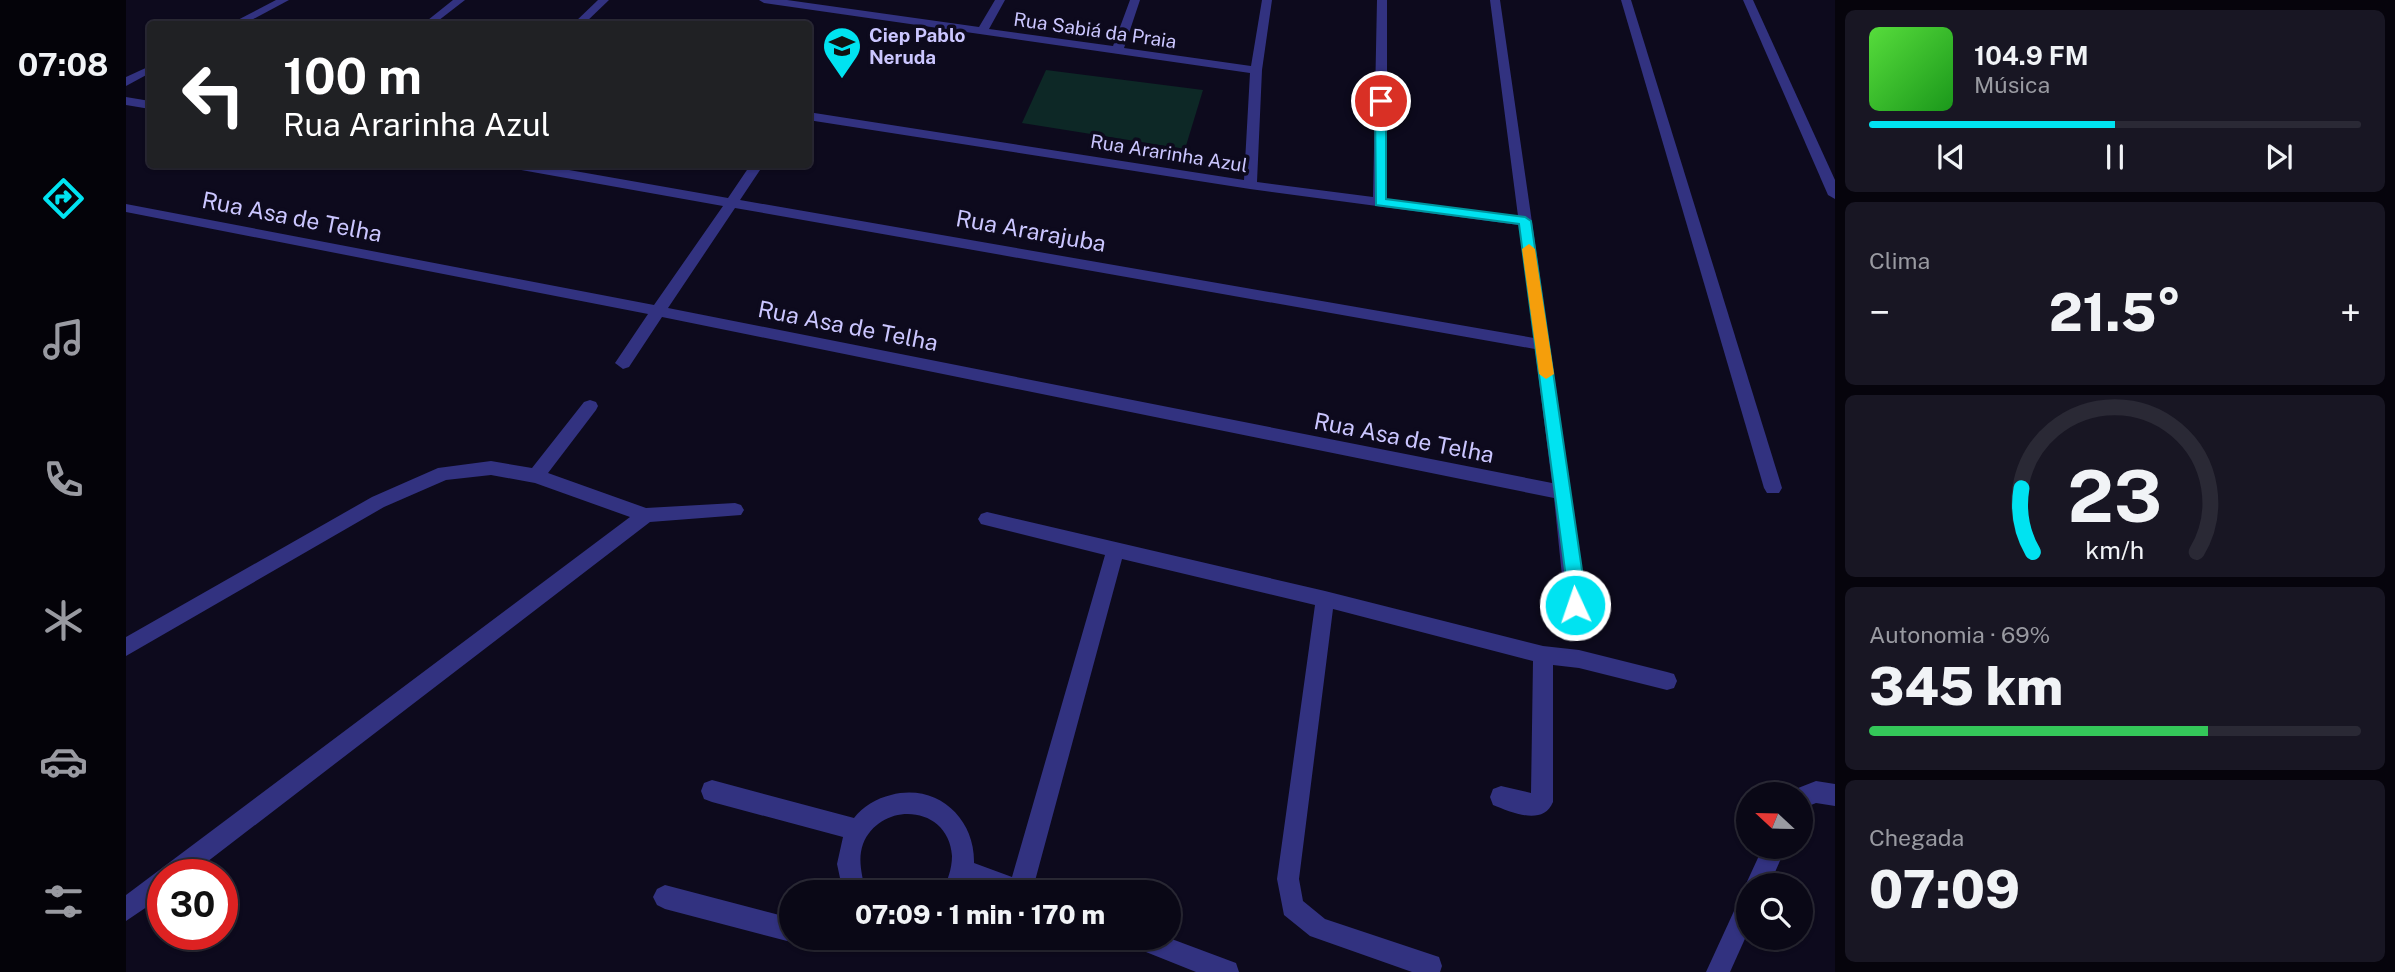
<!DOCTYPE html>
<html lang="pt">
<head>
<meta charset="utf-8">
<style>
	:root { --surface:#0a0816; --page:#181623; --text:#f1f3f6; --muted:#999aa1; --line:#2a2935; --accent:#00e3f1 }
	body { margin:0; font-family:"Public Sans",sans-serif; background:var(--page); color:var(--text); height:100vh; display:flex; flex-direction:column; font-size:26px; white-space:nowrap }
	* { box-sizing:border-box; margin:0 }
	p { font-size:23px; color:var(--muted) }
	.icon { flex:none; width:38px; height:38px; fill:none; stroke:currentColor; stroke-width:2; stroke-linecap:round; stroke-linejoin:round }
	.map { position:relative; flex:1; overflow:hidden }
	.sheet { display:flex; flex-direction:column; gap:10px; padding:10px; background:#06040c; width:560px }
	.sheet>* { flex:none }
	.top-card { position:absolute; left:21px; top:21px; width:665px; height:147px; border-radius:7px; box-shadow:0 2px 5px #0004,0 0 0 2px var(--line); background:#202124; color:#fff; overflow:hidden }
	.needle { width:46px; rotate:292deg }
	.tools { position:absolute; left:1610px; top:782px; display:grid; gap:14px }
	.tools a { display:grid; place-items:center; width:77px; height:77px; border-radius:50%; background:var(--surface); box-shadow:0 2px 5px #0004,0 0 0 2px var(--line); font-size:35px }
	.speed { position:absolute; left:21px; top:859px; display:flex; gap:14px; font-size:35px; font-weight:700; text-align:center }
	.speed>* { display:grid; place-content:center; width:91px; height:91px; border-radius:50%; background:var(--surface); box-shadow:0 2px 5px #0004,0 0 0 2px var(--line); line-height:1 }
	.speed .limit { border:10px solid #d22; background:#fff; color:#111 }
	.pin { position:absolute; display:grid; place-items:center; width:60px; height:60px; color:#fff; margin:-30px; border:4px solid #fff; border-radius:50%; box-shadow:0 2px 7px #0007 }
	.me { position:absolute; width:77px; margin:-38px; rotate:357deg; stroke-linejoin:round; filter:drop-shadow(0 0 5px #0008) }
	.turn { display:flex; align-items:center; gap:24px; height:147px; padding:0 21px; font-size:32px }
	.turn .icon { width:91px; height:91px; stroke-width:2.5 }
	.turn b { display:block; font-size:49px; line-height:60px }
	.big { font-size:52px; font-weight:800; line-height:1.1 }
	.sheet .tile { flex:1; display:flex; flex-direction:column; justify-content:center; gap:10px; min-width:0; padding:0 24px; border-radius:10px; background:var(--page) }
	.sheet .dial { align-items:center; gap:0 }
	.dial svg { height:182px; overflow:visible; fill:none; stroke:var(--line); stroke-width:7; stroke-linecap:round; text-anchor:middle }
	.dial text { fill:var(--text); stroke:none }
	.song { display:flex; align-items:center; gap:21px }
	.cover { width:84px; height:84px; border-radius:10px; background:linear-gradient(135deg,hsl(110 70% 55%),hsl(120 70% 35%)) }
	.played { height:7px; border-radius:4px; background:linear-gradient(90deg,var(--accent) 50%,var(--line) 50%) }
	.keys { display:flex; justify-content:space-around; direction:ltr }
	.heat { display:flex; justify-content:space-between; align-items:center; font-size:38px; direction:ltr }
	.charge { height:10px; border-radius:5px; background:linear-gradient(90deg,#34c759 69%,var(--line) 0) }
	.trip { position:absolute; left:653px; top:880px; width:402px; height:70px; border-radius:35px; background:var(--surface); box-shadow:0 2px 5px #0004,0 0 0 2px var(--line); font-weight:800; line-height:70px; text-align:center }
	main { display:flex; flex:1; min-height:0 }
	.tab-bar { display:flex; flex-direction:column; width:126px; justify-content:space-around; align-items:center; background:#040309; color:var(--muted) }
	.tab-bar .icon { width:49px; height:49px }
	.tab-bar .active { color:var(--accent) }
	.tab-bar b { font-size:32px; color:var(--text) }
	.map>svg:first-child { display:block }
</style>
</head>
<body>
<main>
<nav class="tab-bar">
<b>07:08</b>
<svg class="icon active" aria-label="directions" viewBox="0 0 24 24"><path d="M12 3l9 9-9 9-9-9zM9 14v-3h6M13 9l2 2-2 2"/></svg>
<svg class="icon" aria-label="music" viewBox="0 0 24 24"><path d="M9 18V5l10-2v13"/><circle cx="6" cy="18" r="3"/><circle cx="16" cy="16" r="3"/></svg>
<svg class="icon" aria-label="phone" viewBox="0 0 24 24"><path d="M5 4h4l2 5-3 2q2 4 5 5l2-3 5 2v4C11 20 4 13 5 4z"/></svg>
<svg class="icon" aria-label="climate" viewBox="0 0 24 24"><path d="M12 3v18M4 7l16 10M4 17L20 7"/></svg>
<svg class="icon" aria-label="car" viewBox="0 0 24 24"><path d="M5 17H2v-5l4-1 3-4h7l3 4 3 1v5h-3M9 17h6M6 11h13"/><circle cx="7" cy="17" r="2"/><circle cx="17" cy="17" r="2"/></svg>
<svg class="icon" aria-label="filters" viewBox="0 0 24 24"><path d="M4 7h16M4 17h16"/><circle cx="9" cy="7" r="2"/><circle cx="15" cy="17" r="2"/></svg>
</nav>
<div class="map">
<svg width="1709" height="972" viewBox="0 0 1709 972">
	<rect width="100%" height="100%" fill="#0d0a1d"/>
	<polygon fill="#0d2826" points="920,70 1077,90 1059,149 896,123"/>
	<g fill="none" stroke-linecap="round" stroke-linejoin="round">
		<g fill="#323280" fill-rule="evenodd">
			<polygon points="150,0 163,0 118,24 104,24"/>
			<polygon points="327,0 339,0 308,24 297,24"/>
			<polygon points="472,0 483,0 458,24 447,24"/>
			<path d="M633 0H661L853 27 869 0H879L863 29 987 46 1004 0H1014L998 48 1125 66 1136 0H1146L1136 70 1131 182 1247 197 1251 0H1261V199L1392 216 1364 0H1374L1456 570 1459 605 1456 611 1449 613 1442 611 1439 605 1428 498 536 317 503 367 497 369 489 363 522 314 0 212V204L528 305 597 206 384 168 378 164H409L602 198 625 164H638L614 200 1408 338 1393 225 1124 189 682 120V112L1118 180 1124 73 638 3ZM609 208 1409 349 1426 483 542 308Z"/>
			<polygon points="1495,0 1505,0 1656,488 1653,493 1641,493 1638,488"/>
			<polygon points="1617,0 1627,0 1709,180 1709,199 1702,195"/>
			<polygon points="24,66 24,73 0,86 0,77"/>
			<polygon points="0,97 24,101 24,109 0,105"/>
			<polygon points="464,400 470,402 472,406 470,410 422,473 520,508 609,503 615,505 618,510 615,515 524,522 64,875 37,875 37,896 0,921 0,895 504,517 409,483 365,475 320,480 258,507 0,656 0,637 246,497 312,468 365,461 406,468 458,402"/>
			<path d="M861 512 1199 591 1417 646 1453 650 1541 672 1548 674 1551 681 1548 688 1541 690 1453 668 1427 665V802C1417 826 1387 813 1367 805L1364 797 1367 789 1375 786 1405 793 1407 661 1207 609 1173 879 1177 901 1199 919 1313 957 1316 966 1314 972H1286L1184 936 1158 915 1151 879 1189 605 996 559 906 892H866L844 884 840 892H817C821 880 826 870 826 856 823 805 755 800 737 844 731 861 737 876 739 892H717L711 864 717 837 586 802 578 799 575 791 578 783 586 780 728 818C736 807 751 798 765 795 810 783 849 817 848 863L886 877 979 555 855 524 852 519 855 514Z"/>
			<polygon points="1690,781 1709,784 1709,806 1690,803 1675,809 1675,794 1666,794 1667,790"/>
			<polygon points="1637,847 1660,847 1643,886 1622,886 1622,893 1619,886"/>
			<polygon points="539,885 665,918 665,938 674,938 665,942 539,909 531,905 527,897 531,889"/>
			<polygon points="1622,894 1622,932 1604,972 1580,972 1614,898"/>
			<polygon points="1001,938 1043,938 1110,963 1113,972 1070,972 1005,946"/>
		</g>
	</g>
	<polygon fill="#00e3f1" stroke="#00949d" stroke-width="2" points="1255,98 1260,101 1260,199 1399,217 1405,221 1456,570 1458,605 1456,611 1443,611 1439,570 1393,224 1250,205 1249,101"/>
	<polygon fill="#f59e0b" points="1403,244 1409,249 1428,374 1420,379 1413,374 1396,249"/>
	<defs>
		<symbol id="school-pin" viewBox="-11 -11 22 30"><path d="M0 17L-7.5 6A9.5 9.5 0 1 1 7.5 6Z" fill="#00e3f1" stroke="#0d0a1d"/><path d="M0-5L7-2L0 1L-7-2ZM-4 1L0 2.5L4 1V4Q0 6-4 4Z" fill="#111"/></symbol>
	</defs>
	<g fill-rule="evenodd">
		<use href="#school-pin" x="694" y="24" width="44" height="60"/>
	</g>
	<g text-anchor="middle" stroke-width="7" stroke-linejoin="round" paint-order="stroke">
		<g font-size="19" fill="#cbc6ff" stroke="#0d0a1d">
			<text transform="translate(969 30) rotate(8)" y="7">Rua Sabiá da Praia</text>
			<text transform="translate(1043 153) rotate(9)" y="7">Rua Ararinha Azul</text>
		</g>
		<g font-size="19" font-weight="bold" fill="#cbc6ff" stroke="#0d0a1d" text-anchor="start">
			<text x="743" y="42">Ciep Pablo<tspan x="743" dy="22">Neruda</tspan></text>
		</g>
		<g font-size="23" fill="#cbc6ff" stroke="#0d0a1d">
			<text transform="translate(166 217) rotate(11)" y="8">Rua Asa de Telha</text>
			<text transform="translate(905 231) rotate(10)" y="8">Rua Ararajuba</text>
			<text transform="translate(722 326) rotate(11)" y="8">Rua Asa de Telha</text>
			<text transform="translate(1278 438) rotate(11)" y="8">Rua Asa de Telha</text>
		</g>
	</g>
</svg>
<div class="tools">
<a><svg class="needle" viewBox="-14 -14 28 28"><path d="M0-13l5 13h-10z" fill="#e53935"/><path d="M0 13l5-13h-10z" fill="#999aa1"/></svg></a>
<a><svg class="icon" aria-label="search" viewBox="0 0 24 24"><circle cx="10" cy="10" r="6"/><path d="M15 15l6 6"/></svg></a>
</div>
<div class="speed"><div class="limit">30</div></div>
<div class="pin" style="left:1255px;top:101px;background:#d93025"><svg class="icon" aria-label="arrive" viewBox="0 0 24 24"><path d="M6 21V4h12l-3 4 3 4H6"/></svg></div>
<svg class="me" style="left:1449px;top:605px" viewBox="-20 -20 40 40"><circle r="17" fill="#00e3f1" stroke="#fff" stroke-width="3"/><path d="M0-11L8 9 0 5-8 9z" fill="#fff"/></svg>
<div class="trip">07:09 · 1 min · 170 m</div>
<div class="top-card">
<div class="turn"><svg class="icon" aria-label="left" viewBox="0 0 24 24"><path d="M17 20v-9H6M10 6l-5 5 5 5"/></svg><div><b>100 m</b>Rua Ararinha Azul</div></div>
</div>
</div>
<section class="sheet">
<div class="tile">
<div class="song"><i class="cover"></i><div><b>104.9 FM</b><p>Música</p></div></div>
<div class="played"></div>
<div class="keys"><svg class="icon" aria-label="previous" viewBox="0 0 24 24"><path d="M18 5L8 12l10 7zM5 5v14"/></svg><svg class="icon" aria-label="pause" viewBox="0 0 24 24"><path d="M8 5v14M16 5v14"/></svg><svg class="icon" aria-label="next" viewBox="0 0 24 24"><path d="M6 5l10 7-10 7zM19 5v14"/></svg></div>
</div>
<div class="tile"><p>Clima</p>
<div class="heat"><a>−</a><b class="big">21.5°</b><a>+</a></div>
</div>
<div class="tile dial"><svg viewBox="0 0 100 80">
<path d="M14 69A42 42 0 1 1 86 69"/>
<path d="M14 69A42 42 0 0 1 9 41" stroke="#00e3f1"/>
<text x="50" y="56" font-size="32" font-weight="700">23</text>
<text x="50" y="72" font-size="11">km/h</text>
</svg></div>
<div class="tile"><p>Autonomia · 69%</p><b class="big">345 km</b><div class="charge"></div></div>
<div class="tile"><p>Chegada</p><b class="big">07:09</b></div>
</section>
</main>
</body>
</html>
